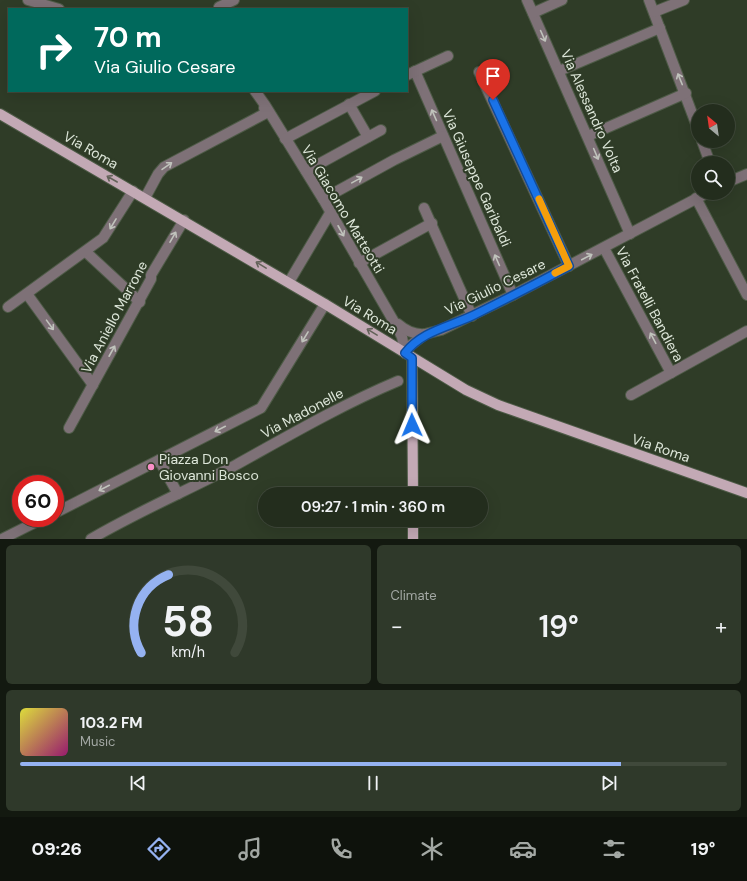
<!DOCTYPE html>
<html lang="en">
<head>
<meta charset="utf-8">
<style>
	:root { --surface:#232d1d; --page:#2f392a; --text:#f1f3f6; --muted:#a3a8a4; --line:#40493b; --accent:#95b2f1 }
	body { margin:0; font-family:"DM Sans",sans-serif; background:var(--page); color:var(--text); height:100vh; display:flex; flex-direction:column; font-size:15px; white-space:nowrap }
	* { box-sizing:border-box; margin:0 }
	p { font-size:13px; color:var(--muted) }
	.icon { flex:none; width:22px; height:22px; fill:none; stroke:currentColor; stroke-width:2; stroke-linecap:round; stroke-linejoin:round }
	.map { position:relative; height:539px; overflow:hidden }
	.panel { display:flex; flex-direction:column; gap:6px; padding:6px; background:#131910; flex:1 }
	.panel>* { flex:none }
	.hud { position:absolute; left:8px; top:8px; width:400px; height:84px; border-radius:0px; box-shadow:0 4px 16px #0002,0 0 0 1px var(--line); background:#00695c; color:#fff; overflow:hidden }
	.needle { width:26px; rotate:331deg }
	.fabs { position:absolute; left:691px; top:104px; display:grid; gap:8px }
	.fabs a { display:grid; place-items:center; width:44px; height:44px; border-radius:50%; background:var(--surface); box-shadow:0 4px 16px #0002,0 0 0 1px var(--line); font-size:20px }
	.speed { position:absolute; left:12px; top:475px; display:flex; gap:8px; font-size:20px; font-weight:700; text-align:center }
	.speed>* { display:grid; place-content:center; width:52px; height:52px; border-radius:50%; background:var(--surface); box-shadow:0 4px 16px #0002,0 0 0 1px var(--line); line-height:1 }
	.speed .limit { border:6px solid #d22; background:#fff; color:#111 }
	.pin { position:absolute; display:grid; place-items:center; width:34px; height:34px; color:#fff; margin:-41px -17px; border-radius:50% 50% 50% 0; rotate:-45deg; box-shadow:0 0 4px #0007 }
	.pin .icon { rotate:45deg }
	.me { position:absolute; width:44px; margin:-22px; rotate:359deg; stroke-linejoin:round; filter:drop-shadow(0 0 3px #0008) }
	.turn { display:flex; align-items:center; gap:14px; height:84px; padding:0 20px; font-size:18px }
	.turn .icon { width:52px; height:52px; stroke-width:2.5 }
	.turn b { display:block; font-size:28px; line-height:34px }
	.big { font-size:30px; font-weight:600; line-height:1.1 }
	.panel .widget { flex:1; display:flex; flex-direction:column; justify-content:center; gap:6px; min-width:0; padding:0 14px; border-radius:6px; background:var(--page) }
	.panel .dial { align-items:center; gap:0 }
	.dial svg { height:104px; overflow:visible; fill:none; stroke:var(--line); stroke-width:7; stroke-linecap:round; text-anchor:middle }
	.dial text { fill:var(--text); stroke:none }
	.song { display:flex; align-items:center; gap:12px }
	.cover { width:48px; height:48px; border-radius:6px; background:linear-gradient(135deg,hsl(60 70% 55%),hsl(320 70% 35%)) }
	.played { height:4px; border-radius:2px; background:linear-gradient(90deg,var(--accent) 85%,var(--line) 85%) }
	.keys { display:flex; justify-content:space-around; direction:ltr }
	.heat { display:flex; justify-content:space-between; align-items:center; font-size:22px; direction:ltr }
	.panel .tiles { flex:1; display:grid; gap:6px; grid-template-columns:1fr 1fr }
	.widget:last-child { grid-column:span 2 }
	.trip { position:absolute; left:258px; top:487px; width:230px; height:40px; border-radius:20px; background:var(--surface); box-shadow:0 4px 16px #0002,0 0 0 1px var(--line); font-weight:600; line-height:40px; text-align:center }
	.tabs { display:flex; height:64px; justify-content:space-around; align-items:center; background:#0e120c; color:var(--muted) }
	.tabs .icon { width:28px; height:28px }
	.tabs .active { color:var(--accent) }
	.tabs b { font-size:18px; color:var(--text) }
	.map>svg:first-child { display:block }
</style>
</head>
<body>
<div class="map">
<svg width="747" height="539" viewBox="0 0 747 539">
	<rect width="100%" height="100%" fill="#2f3c27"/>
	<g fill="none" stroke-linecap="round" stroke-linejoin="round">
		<defs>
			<g id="minor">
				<polyline points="28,0 59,9"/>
				<polyline points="527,0 630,234"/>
				<polyline points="649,0 698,129"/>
				<polyline points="219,7 234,0"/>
				<polyline points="654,12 684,0"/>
				<polyline points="533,13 562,0"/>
				<polyline points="415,71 513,295"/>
				<polyline points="559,71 660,28"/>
				<polyline points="479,72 569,266"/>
				<polyline points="407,75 448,56"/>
				<polyline points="255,91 265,105 323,199 397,327 402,337 405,353"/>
				<polyline points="349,104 368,137"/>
				<polyline points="588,136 686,93"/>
				<polyline points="285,139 375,91"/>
				<polyline points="702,141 710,163"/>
				<polyline points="306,171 381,130"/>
				<polyline points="728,182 747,174"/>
				<polyline points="145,198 158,174 164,167 268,112 264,108"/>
				<polyline points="696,198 747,295"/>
				<polyline points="323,199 394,160 443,136"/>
				<polyline points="424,208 472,316"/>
				<polyline points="604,248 671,373"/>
				<polyline points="86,252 140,302"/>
				<polyline points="359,263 432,223"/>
				<polyline points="289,282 330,213"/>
				<polyline points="27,294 93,385"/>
				<polyline points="8,307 103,238 133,191"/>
				<path d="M398 324C406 331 414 335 425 334"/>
				<polyline points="405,353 411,345 425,334 441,330 513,295 707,193"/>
				<polyline points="631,395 747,331"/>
				<polyline points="69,428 151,279 151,275 184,220"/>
				<polyline points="159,460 178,494"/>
				<polyline points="55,513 261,408 325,304"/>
				<polyline points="2,539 44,518"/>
				<path d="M91 539C137 512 186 491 234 466 288 436 341 405 398 381"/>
			</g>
			<g id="major">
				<polyline points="0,114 325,304 466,390 498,405 747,493"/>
				<polyline points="412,358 413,494"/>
				<polyline points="413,520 413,539"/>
			</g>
		</defs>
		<use href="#minor" stroke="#4e5b47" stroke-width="12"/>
		<use href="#major" stroke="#4e5b47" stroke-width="12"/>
		<use href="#minor" stroke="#7e7177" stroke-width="10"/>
		<use href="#major" stroke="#c3a9b5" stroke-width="10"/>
	</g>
	<defs><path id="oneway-shaft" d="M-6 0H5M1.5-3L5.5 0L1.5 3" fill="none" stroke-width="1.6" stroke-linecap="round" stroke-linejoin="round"/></defs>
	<g stroke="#c0c3bc">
		<use href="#oneway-shaft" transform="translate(543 36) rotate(66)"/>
		<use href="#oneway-shaft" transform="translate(680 79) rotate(-112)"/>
		<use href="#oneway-shaft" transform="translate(434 115) rotate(-114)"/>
		<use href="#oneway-shaft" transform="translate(596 154) rotate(67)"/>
		<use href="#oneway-shaft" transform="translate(167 166) rotate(-35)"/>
		<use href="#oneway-shaft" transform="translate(357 180) rotate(-29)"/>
		<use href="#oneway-shaft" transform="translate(113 224) rotate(121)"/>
		<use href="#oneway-shaft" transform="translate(341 231) rotate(61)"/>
		<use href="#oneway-shaft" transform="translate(173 237) rotate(-60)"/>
		<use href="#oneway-shaft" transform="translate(587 257) rotate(-28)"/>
		<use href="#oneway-shaft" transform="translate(497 260) rotate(-114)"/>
		<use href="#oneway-shaft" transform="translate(50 325) rotate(54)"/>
		<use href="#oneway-shaft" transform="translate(305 337) rotate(121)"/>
		<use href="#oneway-shaft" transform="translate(653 338) rotate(-118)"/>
		<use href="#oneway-shaft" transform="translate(112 351) rotate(-61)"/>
		<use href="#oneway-shaft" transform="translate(220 429) rotate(153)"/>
		<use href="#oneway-shaft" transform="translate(104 488) rotate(153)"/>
	</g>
	<g stroke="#636259">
		<use href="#oneway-shaft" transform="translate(112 179) rotate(-150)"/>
		<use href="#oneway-shaft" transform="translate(261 265) rotate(-149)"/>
		<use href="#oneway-shaft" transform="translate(372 332) rotate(-149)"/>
	</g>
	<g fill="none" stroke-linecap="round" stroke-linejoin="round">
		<defs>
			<path id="route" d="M412 425V358L405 353C422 331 449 327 474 315 506 299 538 283 569 266L493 100"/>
		</defs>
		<use href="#route" stroke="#114b97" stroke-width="10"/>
		<use href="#route" stroke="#1a73e8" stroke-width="7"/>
		<polyline stroke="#f59e0b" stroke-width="7" points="539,199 569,266 555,273"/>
	</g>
	<circle fill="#fa8fc8" stroke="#2f3c27" stroke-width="1.5" cx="151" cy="467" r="4"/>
	<g text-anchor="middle" stroke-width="4" stroke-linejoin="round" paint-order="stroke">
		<g font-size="14" fill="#dde6d9" stroke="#2f3c27">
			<text transform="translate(592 111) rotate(66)" y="5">Via Alessandro Volta</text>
			<text transform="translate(91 150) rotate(30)" y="5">Via Roma</text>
			<text transform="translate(477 178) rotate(66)" y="5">Via Giuseppe Garibaldi</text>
			<text transform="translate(343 209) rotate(59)" y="5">Via Giacomo Matteotti</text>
			<text transform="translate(495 287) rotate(-26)" y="5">Via Giulio Cesare</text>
			<text transform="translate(650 304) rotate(62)" y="5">Via Fratelli Bandiera</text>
			<text transform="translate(370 315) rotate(31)" y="5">Via Roma</text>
			<text transform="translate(114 317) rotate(-62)" y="5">Via Aniello Marrone</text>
			<text transform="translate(302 413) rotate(-28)" y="5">Via Madonelle</text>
			<text transform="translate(661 448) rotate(19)" y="5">Via Roma</text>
		</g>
		<g font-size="14" fill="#dde6d9" stroke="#2f3c27" text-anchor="start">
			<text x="159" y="464">Piazza Don<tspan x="159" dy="16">Giovanni Bosco</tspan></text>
		</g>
	</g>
</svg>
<div class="fabs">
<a><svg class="needle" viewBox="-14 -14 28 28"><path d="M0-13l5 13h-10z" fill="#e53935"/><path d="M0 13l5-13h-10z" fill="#a3a8a4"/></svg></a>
<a><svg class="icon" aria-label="search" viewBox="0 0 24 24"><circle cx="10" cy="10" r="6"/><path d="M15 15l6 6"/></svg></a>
</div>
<div class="speed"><div class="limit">60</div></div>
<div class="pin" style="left:493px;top:100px;background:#d93025"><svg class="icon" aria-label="arrive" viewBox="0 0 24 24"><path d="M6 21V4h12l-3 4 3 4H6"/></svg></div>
<svg class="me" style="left:412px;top:425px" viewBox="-20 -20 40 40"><path d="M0-17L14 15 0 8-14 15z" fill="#1a73e8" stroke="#fff" stroke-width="4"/></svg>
<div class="trip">09:27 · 1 min · 360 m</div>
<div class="hud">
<div class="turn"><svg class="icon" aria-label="right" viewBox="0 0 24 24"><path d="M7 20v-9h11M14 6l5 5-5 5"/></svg><div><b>70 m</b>Via Giulio Cesare</div></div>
</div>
</div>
<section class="panel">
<div class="tiles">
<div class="widget dial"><svg viewBox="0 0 100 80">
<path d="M14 69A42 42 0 1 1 86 69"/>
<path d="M14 69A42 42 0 0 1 35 9" stroke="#95b2f1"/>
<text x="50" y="56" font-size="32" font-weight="700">58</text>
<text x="50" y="72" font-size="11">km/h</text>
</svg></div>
<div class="widget"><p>Climate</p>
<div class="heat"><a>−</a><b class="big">19°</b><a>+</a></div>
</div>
<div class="widget">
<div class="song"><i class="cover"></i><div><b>103.2 FM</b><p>Music</p></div></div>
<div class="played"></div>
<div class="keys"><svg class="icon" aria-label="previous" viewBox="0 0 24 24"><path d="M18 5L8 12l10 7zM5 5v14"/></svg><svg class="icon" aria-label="pause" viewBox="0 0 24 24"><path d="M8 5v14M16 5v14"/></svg><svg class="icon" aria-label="next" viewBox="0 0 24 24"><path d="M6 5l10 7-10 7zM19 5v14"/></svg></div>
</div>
</div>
</section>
<nav class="tabs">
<b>09:26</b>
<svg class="icon active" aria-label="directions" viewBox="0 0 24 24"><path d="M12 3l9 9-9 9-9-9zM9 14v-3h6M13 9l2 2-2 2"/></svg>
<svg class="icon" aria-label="music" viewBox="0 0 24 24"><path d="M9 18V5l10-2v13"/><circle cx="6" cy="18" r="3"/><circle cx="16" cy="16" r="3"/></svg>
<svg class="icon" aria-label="phone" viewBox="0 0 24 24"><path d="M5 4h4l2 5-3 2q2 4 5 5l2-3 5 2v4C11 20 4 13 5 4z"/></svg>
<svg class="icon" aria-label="climate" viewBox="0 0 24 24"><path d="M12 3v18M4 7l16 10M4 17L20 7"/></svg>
<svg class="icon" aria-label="car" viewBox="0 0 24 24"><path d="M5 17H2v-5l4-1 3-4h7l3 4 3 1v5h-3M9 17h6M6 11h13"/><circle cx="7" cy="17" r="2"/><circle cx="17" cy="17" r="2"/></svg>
<svg class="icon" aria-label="filters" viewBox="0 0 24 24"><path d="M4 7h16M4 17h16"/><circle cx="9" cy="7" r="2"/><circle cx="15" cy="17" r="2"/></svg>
<b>19°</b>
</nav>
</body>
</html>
